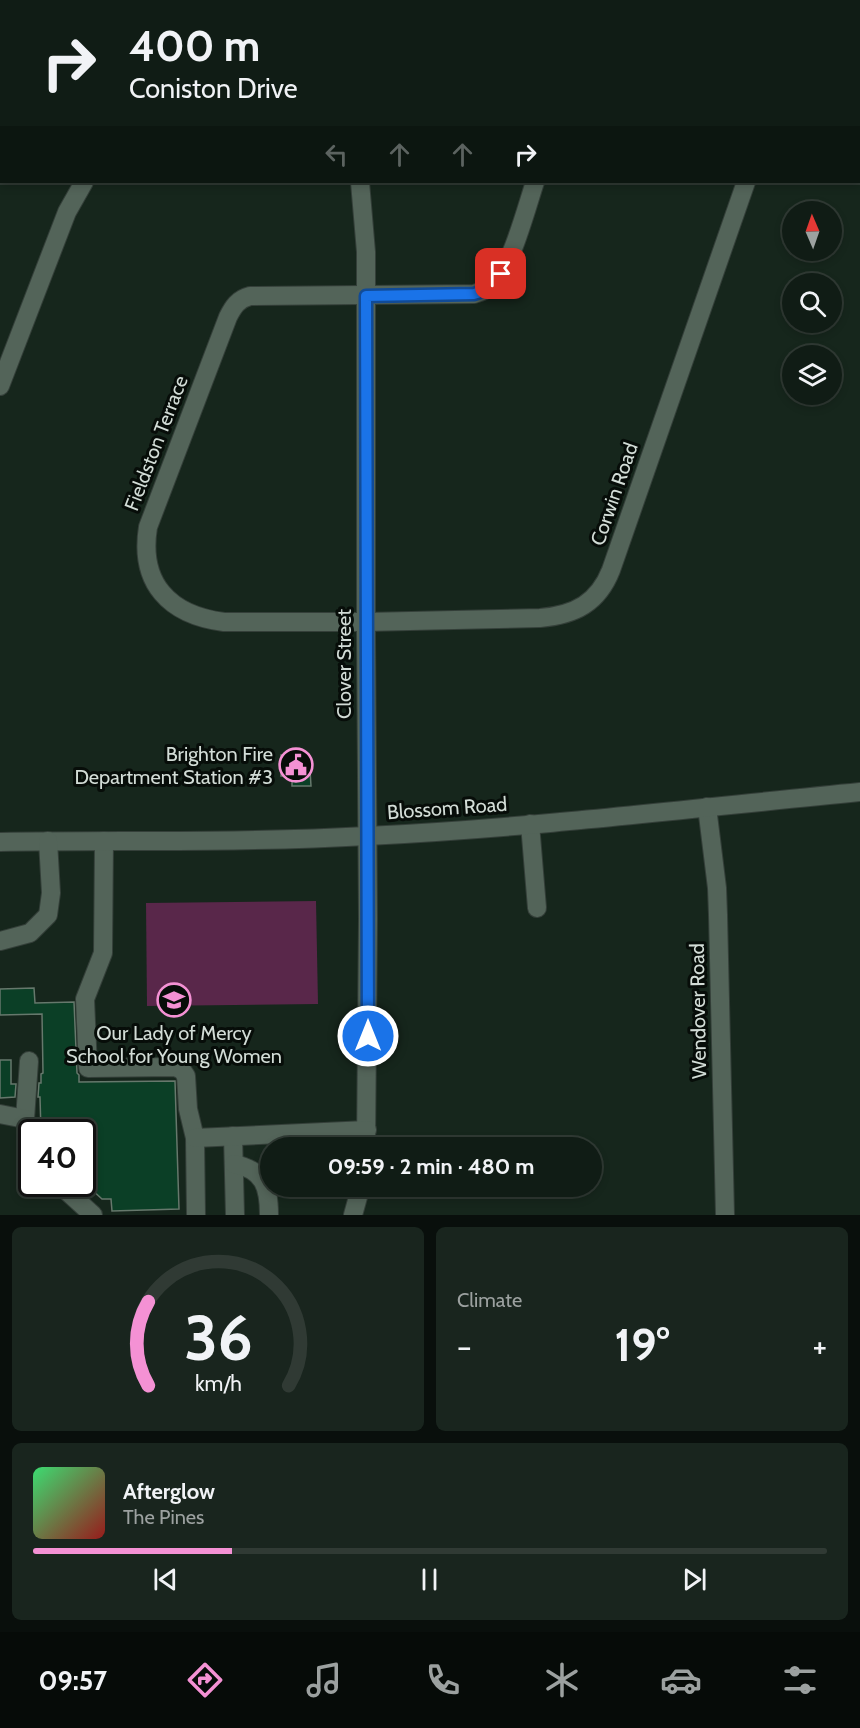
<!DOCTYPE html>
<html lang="en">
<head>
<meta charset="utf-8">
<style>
	:root { --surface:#101c15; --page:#19251e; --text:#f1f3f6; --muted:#9ca1a0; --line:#303a34; --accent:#f491d4 }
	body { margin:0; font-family:Cabin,sans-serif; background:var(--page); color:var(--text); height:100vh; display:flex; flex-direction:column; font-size:22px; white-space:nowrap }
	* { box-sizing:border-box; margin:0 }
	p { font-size:20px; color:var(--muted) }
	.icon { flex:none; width:33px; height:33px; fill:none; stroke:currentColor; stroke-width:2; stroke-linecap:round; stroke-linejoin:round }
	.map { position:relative; height:1215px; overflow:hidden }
	.sheet { display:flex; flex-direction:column; gap:12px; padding:12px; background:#090f0c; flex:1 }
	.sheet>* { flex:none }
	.top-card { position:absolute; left:0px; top:0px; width:861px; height:183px; box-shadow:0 3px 9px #0003,0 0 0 2px var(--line); background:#101c15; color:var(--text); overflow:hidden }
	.needle { width:39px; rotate:358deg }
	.fabs { position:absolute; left:782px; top:201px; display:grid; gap:12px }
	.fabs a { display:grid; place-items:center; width:60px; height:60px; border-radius:50%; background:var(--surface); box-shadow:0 3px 9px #0003,0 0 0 2px var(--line); font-size:30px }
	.speed { position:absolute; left:18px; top:1119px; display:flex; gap:12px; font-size:30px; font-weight:700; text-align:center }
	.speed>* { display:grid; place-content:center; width:78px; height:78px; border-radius:50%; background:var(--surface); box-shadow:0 3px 9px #0003,0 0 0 2px var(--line); line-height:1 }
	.speed .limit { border:3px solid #111; border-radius:9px; background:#fff; color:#111 }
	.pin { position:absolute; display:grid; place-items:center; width:51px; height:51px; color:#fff; margin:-26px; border-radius:12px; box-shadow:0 3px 9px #0006 }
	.me { position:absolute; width:66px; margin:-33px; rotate:0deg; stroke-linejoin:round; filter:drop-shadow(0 0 4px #0008) }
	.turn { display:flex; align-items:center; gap:21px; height:126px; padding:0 30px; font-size:27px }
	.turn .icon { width:78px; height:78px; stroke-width:2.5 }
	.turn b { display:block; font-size:42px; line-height:51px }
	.lanes { display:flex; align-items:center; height:57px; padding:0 30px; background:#0003; justify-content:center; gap:30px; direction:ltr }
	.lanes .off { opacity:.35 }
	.big { font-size:45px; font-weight:700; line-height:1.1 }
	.sheet .widget { flex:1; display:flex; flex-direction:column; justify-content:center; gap:9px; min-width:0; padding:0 21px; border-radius:9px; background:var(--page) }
	.sheet .dial { align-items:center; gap:0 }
	.dial svg { height:156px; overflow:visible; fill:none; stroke:var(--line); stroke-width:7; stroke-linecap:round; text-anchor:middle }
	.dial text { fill:var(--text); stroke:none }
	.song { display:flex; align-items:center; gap:18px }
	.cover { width:72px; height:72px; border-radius:9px; background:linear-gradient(135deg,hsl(140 70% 55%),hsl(0 70% 35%)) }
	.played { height:6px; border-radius:3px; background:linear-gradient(90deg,var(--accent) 25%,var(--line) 25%) }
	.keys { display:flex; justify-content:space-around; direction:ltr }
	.heat { display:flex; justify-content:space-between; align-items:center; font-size:33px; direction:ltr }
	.sheet .tiles { flex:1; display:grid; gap:12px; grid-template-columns:1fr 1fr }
	.widget:last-child { grid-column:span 2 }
	.trip { position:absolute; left:260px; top:1137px; width:342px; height:60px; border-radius:30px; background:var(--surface); box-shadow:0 3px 9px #0003,0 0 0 2px var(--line); font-weight:700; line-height:60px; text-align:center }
	.menu { display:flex; height:96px; justify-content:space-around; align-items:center; background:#060b08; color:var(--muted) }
	.menu .icon { width:42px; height:42px }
	.menu .active { color:var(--accent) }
	.menu b { font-size:27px; color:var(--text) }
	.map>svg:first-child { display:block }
</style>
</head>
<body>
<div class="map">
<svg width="860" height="1215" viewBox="0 0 860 1215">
	<rect width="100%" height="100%" fill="#16261c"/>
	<polygon fill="#59274a" points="316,901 318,1004 147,1006 146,903"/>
	<g fill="#0b3f26" stroke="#66786c" stroke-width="1.5">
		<polygon points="309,754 311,786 292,786 292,776 281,776 281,755"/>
		<polygon points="34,988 35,1003 74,1002 77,1073 79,1075 79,1082 175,1081 179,1209 112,1211 111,1199 102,1199 91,1189 84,1192 82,1190 82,1132 41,1132 40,1097 38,1097 39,1083 41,1083 41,1074 43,1073 42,1014 0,1015 0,989"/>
		<polygon points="0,1060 11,1060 11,1084 16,1084 15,1097 0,1098"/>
	</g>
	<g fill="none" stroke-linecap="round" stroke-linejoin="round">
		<defs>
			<g id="minor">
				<polyline points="290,0 291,2"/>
				<polyline points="418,0 423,2"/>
				<polyline points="165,2 166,0"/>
				<polyline points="389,2 389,0"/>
				<polyline points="597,2 597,0"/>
				<polyline points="809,2 810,0"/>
				<polyline points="0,5 2,6"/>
				<polyline points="360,182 366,252 366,635 368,918 366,1148"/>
				<path d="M535 182C527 206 511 267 494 283 489 289 481 292 474 294L250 296C238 299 233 307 228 317L148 527C139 583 169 615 224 622H366L540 618C575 615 598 603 611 570L746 182"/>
				<polyline points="0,386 67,212 84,182"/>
				<polyline points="707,807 717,888 718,915 725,1215"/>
				<polyline points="530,824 537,908"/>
				<polyline points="104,841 103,953 85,999 88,1068 175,1067 182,1070 186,1076 188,1109 195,1138 196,1215"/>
				<path d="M0 842C122 840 245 843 367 836 532 828 696 808 860 792"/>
				<polyline points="0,941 30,933 48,915 51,893 48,841"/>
				<polyline points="29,1061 25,1119 32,1143"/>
				<polyline points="0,1114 25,1119"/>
				<polyline points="233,1136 235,1215"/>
				<polyline points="195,1138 367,1130"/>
				<path d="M234 1164C264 1170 269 1187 269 1215"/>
				<polyline points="59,1184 93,1215"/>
				<polyline points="353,1215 361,1186"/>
			</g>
		</defs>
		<use href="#minor" stroke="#343f39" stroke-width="20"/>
		<use href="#minor" stroke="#536459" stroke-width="18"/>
	</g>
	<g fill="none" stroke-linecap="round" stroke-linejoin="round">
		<defs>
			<path id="route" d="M368 1036 366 296 474 294C486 291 494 284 501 274"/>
		</defs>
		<use href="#route" stroke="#114b97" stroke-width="15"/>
		<use href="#route" stroke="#1a73e8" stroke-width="10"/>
	</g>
	<defs>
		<symbol id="civic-ring" viewBox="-11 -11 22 22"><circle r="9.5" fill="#070d09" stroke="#f491d4" stroke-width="1.5"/><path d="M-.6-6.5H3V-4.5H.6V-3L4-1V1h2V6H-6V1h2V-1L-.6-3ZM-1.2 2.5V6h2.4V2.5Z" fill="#f491d4"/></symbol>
		<symbol id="school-ring" viewBox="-11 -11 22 22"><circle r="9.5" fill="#070d09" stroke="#f491d4" stroke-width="1.5"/><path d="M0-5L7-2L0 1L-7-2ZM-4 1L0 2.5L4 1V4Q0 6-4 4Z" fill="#f491d4"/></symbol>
	</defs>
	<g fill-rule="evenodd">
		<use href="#civic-ring" x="277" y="746" width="38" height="38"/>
		<use href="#school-ring" x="155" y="981" width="38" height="38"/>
	</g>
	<g text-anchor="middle" stroke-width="6" stroke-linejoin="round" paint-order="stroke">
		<g font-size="20" fill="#d2dcd6" stroke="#070d09">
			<text transform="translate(156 443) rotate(-69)" y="7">Fieldston Terrace</text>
			<text transform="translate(614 494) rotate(-71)" y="7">Corwin Road</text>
			<text transform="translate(344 664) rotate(-90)" y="7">Clover Street</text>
			<text transform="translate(447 808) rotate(-4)" y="7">Blossom Road</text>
			<text transform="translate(698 1011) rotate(-91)" y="7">Wendover Road</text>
		</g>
		<g font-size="20" fill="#d2dcd6" stroke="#070d09" text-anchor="end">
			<text x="273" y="761">Brighton Fire<tspan x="273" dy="23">Department Station #3</tspan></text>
			<text x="174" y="1040" text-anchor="middle">Our Lady of Mercy<tspan x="174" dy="23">School for Young Women</tspan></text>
		</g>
	</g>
</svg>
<div class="fabs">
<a><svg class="needle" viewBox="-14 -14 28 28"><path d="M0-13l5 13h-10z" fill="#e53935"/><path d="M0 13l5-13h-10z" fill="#9ca1a0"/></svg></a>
<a><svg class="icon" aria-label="search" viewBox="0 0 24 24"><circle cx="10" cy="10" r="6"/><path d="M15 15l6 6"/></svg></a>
<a><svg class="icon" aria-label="layers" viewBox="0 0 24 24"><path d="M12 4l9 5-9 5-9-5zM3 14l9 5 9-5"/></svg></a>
</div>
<div class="speed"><div class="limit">40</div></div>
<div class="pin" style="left:501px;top:274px;background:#d93025"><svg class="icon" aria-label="arrive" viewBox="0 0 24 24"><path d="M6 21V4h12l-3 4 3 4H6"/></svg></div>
<svg class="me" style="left:368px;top:1036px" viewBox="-20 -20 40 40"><circle r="17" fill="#1a73e8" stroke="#fff" stroke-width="3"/><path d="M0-11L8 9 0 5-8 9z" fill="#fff"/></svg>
<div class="trip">09:59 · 2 min · 480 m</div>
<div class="top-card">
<div class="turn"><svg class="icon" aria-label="right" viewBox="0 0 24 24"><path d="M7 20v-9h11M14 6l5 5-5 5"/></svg><div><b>400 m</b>Coniston Drive</div></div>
<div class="lanes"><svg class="icon off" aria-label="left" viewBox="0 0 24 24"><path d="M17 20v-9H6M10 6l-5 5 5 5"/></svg><svg class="icon off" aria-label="ahead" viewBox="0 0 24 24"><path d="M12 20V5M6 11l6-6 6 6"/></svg><svg class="icon off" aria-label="ahead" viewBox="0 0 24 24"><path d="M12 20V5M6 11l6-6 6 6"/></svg><svg class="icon" aria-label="right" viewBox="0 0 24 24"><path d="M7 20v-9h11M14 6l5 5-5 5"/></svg></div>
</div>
</div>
<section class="sheet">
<div class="tiles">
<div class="widget dial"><svg viewBox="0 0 100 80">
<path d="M14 69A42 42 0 1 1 86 69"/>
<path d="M14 69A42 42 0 0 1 14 26" stroke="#f491d4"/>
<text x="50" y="56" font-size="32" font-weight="700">36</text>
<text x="50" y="72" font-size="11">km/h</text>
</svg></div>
<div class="widget"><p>Climate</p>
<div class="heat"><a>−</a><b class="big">19°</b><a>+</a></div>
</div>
<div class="widget">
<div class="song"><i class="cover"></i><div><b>Afterglow</b><p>The Pines</p></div></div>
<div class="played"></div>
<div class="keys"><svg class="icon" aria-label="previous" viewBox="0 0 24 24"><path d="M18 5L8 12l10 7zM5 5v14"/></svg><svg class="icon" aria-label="pause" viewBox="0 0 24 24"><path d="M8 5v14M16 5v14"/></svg><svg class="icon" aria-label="next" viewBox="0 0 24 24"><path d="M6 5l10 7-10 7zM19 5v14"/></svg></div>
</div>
</div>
</section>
<nav class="menu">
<b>09:57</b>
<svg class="icon active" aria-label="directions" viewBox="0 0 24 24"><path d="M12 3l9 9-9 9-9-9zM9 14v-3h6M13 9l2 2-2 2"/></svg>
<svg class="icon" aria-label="music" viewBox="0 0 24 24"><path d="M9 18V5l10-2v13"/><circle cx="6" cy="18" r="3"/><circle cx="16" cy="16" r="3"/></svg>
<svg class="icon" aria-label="phone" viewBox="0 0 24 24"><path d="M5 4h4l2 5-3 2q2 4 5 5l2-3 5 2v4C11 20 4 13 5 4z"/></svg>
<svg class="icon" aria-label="climate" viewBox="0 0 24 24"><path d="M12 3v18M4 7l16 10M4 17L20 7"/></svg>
<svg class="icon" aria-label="car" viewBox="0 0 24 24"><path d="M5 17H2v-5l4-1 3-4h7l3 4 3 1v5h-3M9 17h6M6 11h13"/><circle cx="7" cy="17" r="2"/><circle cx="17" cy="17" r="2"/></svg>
<svg class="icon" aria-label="filters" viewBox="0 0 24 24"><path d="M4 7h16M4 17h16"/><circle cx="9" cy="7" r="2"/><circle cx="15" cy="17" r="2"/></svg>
</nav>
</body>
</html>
